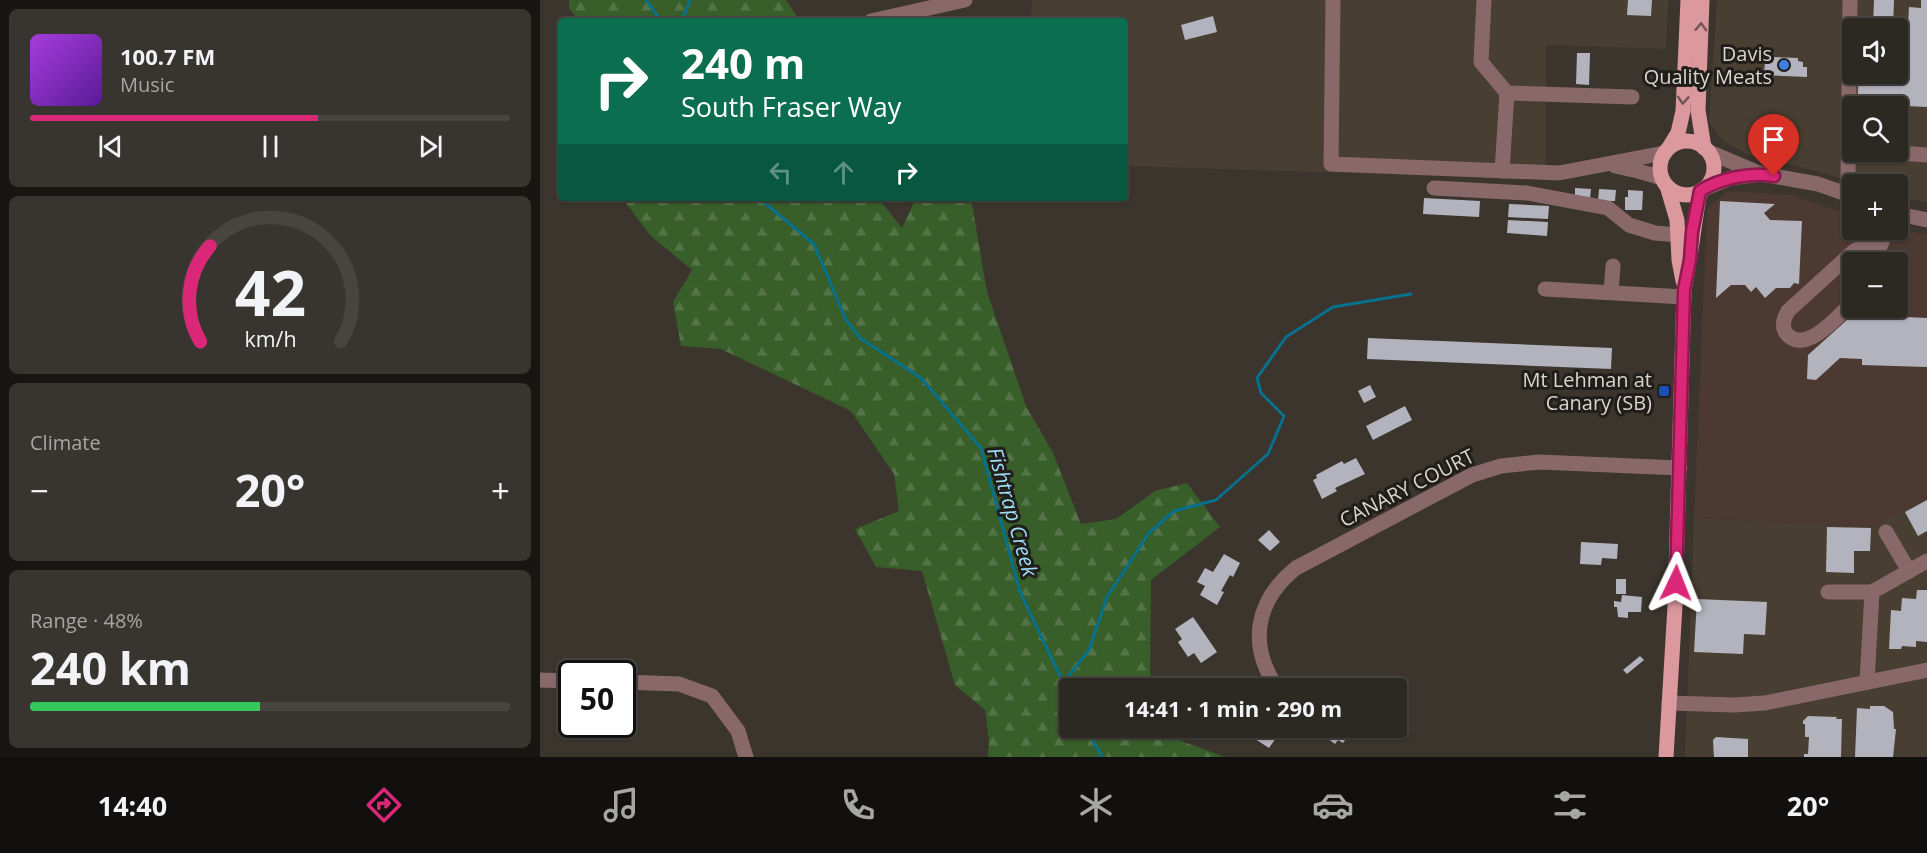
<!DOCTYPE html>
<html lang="en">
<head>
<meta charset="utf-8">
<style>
	:root { --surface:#2c2822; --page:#38342f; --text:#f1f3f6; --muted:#a6a6a5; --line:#484440; --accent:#db2777 }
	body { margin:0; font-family:"Open Sans",sans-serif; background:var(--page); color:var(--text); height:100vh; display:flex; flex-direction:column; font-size:22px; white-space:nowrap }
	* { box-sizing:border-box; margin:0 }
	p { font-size:20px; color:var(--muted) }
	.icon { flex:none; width:33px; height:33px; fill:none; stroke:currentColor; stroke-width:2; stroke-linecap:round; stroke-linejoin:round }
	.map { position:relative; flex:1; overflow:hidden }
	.panel { display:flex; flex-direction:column; gap:9px; padding:9px; background:#181613; width:540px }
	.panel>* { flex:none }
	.hud { position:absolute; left:18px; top:18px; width:570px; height:183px; border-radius:6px; box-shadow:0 2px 4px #0004,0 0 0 2px var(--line); background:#0b6e4f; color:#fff; overflow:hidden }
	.controls { position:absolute; left:1302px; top:18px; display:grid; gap:12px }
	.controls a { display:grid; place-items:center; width:66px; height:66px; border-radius:6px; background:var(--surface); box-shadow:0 2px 4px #0004,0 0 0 2px var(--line); font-size:30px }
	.speed { position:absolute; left:18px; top:660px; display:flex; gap:12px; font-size:30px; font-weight:700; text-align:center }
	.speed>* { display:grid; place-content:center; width:78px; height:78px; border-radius:50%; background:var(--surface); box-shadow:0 2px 4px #0004,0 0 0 2px var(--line); line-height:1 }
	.speed .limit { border:3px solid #111; border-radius:9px; background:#fff; color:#111 }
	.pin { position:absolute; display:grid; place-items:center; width:51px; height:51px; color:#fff; margin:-62px -26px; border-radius:50% 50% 50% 0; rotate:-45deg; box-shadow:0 0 6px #0007 }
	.pin .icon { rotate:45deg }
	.me { position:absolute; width:66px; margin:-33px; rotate:2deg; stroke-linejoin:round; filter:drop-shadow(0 0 4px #0008) }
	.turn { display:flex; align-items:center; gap:21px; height:126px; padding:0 24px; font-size:27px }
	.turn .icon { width:78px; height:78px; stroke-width:2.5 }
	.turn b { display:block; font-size:42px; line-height:51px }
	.lanes { display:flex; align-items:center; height:57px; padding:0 24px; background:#0003; justify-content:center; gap:30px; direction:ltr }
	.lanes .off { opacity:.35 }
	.big { font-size:45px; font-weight:700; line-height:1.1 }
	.panel .card { flex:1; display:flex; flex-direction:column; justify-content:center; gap:9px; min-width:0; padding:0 21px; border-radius:9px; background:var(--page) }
	.panel .dial { align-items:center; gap:0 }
	.dial svg { height:156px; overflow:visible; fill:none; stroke:var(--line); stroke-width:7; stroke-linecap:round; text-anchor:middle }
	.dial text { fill:var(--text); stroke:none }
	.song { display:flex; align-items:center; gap:18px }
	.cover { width:72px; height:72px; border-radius:9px; background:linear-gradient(135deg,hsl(280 70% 55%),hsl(270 70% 35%)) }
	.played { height:6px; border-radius:3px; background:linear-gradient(90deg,var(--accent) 60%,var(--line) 60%) }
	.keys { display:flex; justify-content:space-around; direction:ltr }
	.heat { display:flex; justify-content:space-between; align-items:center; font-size:33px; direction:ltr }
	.charge { height:9px; border-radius:4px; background:linear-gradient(90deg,#34c759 48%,var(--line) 0) }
	.trip { position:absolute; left:519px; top:678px; width:348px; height:60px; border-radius:6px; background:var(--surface); box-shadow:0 2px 4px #0004,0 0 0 2px var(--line); font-weight:700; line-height:60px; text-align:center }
	.tabs { display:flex; height:96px; justify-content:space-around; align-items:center; background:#12100e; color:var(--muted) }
	.tabs .icon { width:42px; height:42px }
	.tabs .selected { color:var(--accent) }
	.tabs b { font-size:27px; color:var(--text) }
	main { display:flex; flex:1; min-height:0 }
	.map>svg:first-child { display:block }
</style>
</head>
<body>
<main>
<section class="panel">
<div class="card">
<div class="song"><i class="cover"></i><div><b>100.7 FM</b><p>Music</p></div></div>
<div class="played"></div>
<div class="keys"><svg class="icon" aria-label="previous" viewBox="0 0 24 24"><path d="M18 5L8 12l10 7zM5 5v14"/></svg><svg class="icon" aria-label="pause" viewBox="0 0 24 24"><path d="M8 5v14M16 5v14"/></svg><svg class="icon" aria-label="next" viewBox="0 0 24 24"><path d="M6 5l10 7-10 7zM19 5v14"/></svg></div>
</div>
<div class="card dial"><svg viewBox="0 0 100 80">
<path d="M14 69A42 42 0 1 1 86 69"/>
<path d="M14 69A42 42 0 0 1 19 20" stroke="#db2777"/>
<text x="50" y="56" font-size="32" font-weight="700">42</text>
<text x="50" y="72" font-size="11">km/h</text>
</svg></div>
<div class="card"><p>Climate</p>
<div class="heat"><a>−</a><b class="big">20°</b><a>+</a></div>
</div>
<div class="card"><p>Range · 48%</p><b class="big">240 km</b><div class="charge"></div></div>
</section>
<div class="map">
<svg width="1387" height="757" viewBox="0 0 1387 757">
	<defs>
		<pattern id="forest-firs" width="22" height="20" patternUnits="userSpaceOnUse" patternTransform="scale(1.5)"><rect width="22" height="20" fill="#385e2a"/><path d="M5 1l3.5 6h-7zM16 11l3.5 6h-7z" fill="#547448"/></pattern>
	</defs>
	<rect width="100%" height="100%" fill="#3b352e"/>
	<path fill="#4c3931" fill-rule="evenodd" d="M1188 191 1252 195 1312 215V230H1355L1387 234V498L1335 527 1154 518 1167 208ZM1312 262H1358V308H1312Z"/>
	<g fill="#493e32" fill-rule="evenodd">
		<polygon points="492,0 1128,0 1126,49 1006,45 1006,179 585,166 585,21 491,21"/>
		<path d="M1177 0H1387V203L1358 195V184H1320L1261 167 1208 155 1182 140 1169 122ZM1312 28H1358V74H1312ZM1312 106H1358V152H1312Z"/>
		<polygon points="1387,498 1387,757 1145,757 1154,518 1334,527"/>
	</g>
	<g fill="url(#forest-firs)">
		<polygon points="29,0 246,0 260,21 39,21 29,8"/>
		<polygon points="82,198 338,198 362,228 376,198 431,198 447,292 486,406 513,453 541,524 576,519 615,491 647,483 680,527 611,580 610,688 530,688 530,728 633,728 641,741 685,757 448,757 449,741 445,710 415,685 382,571 336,567 315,529 359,511 354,474 311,411 181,349 141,346 133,302 152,270 111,236"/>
	</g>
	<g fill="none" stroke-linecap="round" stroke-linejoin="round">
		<g stroke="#06708d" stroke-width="3">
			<polyline points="106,0 121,21"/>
			<polyline points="142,21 150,0"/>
			<polyline points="219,198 274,244 306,320 320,338 381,378 441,448 480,592 530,697"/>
			<polyline points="523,683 549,650 567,597 609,533 634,511 676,500 728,454 744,416 721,393 717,378 746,337 793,307 871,294"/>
			<polyline points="546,728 562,757"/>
		</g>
	</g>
	<g fill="#b3b3be">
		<polygon points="1088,0 1112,0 1111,16 1087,15"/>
		<polygon points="1334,0 1354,0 1353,28 1333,28"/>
		<polygon points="1381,0 1387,0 1387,107 1366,106 1365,118 1358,118 1358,106 1317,106 1319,74 1358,74 1358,35 1362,35 1362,45 1367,45 1369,7 1381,8"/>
		<polygon points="673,16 677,32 645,40 641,25"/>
		<polygon points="1037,53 1050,53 1049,85 1036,84"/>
		<polygon points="1232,57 1258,58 1258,61 1263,62 1263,67 1267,67 1267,77 1224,75 1225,61 1232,61"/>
		<polygon points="1035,188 1051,189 1050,199 1035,198"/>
		<polygon points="1059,189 1076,190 1075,201 1058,201"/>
		<polygon points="1088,190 1103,191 1102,210 1085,210 1085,197 1088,197"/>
		<polygon points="884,198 940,201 939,217 883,214"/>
		<polygon points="1180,201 1235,204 1224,213 1230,220 1262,221 1259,284 1254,283 1250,288 1236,288 1225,298 1216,287 1211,292 1205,285 1191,285 1176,298"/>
		<polygon points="969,204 1009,206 1008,219 968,217"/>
		<polygon points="968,220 1008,222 1007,236 967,233"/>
		<polygon points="1323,315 1387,318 1387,367 1322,365 1322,359 1300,358 1276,380 1267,379 1268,355 1308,319 1323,319"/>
		<polygon points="828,338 1072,348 1071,369 827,359"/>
		<polygon points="830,385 836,397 824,403 818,391"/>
		<polygon points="865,406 872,420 833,440 826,426"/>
		<polygon points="816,458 825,474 795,488 797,491 782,499 773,480 777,478 776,475 802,461 804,464"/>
		<polygon points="1387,500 1387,531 1378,536 1365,512"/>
		<polygon points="1287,527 1331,528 1330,551 1314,551 1314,573 1286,572"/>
		<polygon points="729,530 740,542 730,551 718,540"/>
		<polygon points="1041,542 1078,544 1077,559 1062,558 1061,565 1040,564"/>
		<polygon points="684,554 700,563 693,577 690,575 681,591 684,592 677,605 660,595 665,586 657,582 665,568 673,572"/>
		<rect x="1076" y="579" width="10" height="15"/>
		<polygon points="1377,590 1387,590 1387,642 1376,641 1376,647 1362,646 1361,649 1349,649 1351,610 1361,611 1362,598 1376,599"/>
		<polygon points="1082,595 1102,597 1101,612 1088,612 1088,618 1078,617 1077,607 1074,607 1074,601 1081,602"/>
		<polygon points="1157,599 1227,602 1225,635 1204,634 1203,654 1154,652"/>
		<polygon points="653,617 677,652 661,663 654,653 648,657 638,642 642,639 635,629"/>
		<polygon points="1100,656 1104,660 1087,674 1083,670"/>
		<polygon points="1330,706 1344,706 1353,712 1354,729 1356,729 1353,757 1315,757 1317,708 1330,709"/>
		<polygon points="1268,716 1297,717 1296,719 1302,719 1301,757 1264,757 1264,754 1268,754 1269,737 1265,737 1265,724 1263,724 1263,721"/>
		<polygon points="718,728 735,728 734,730 739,734 729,748 712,737"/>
		<polygon points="786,728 811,728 809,730 811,731 803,743 798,740 795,744 787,738 789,734 784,730"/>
		<polygon points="1176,737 1208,739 1208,757 1174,757 1173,740"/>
	</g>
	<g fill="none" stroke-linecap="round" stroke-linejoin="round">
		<g stroke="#89686a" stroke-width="15">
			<polyline points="793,0 791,164 1019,173 1124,153"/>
			<polyline points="944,0 941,62 967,93 1092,97"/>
			<polyline points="331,21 425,0"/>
			<polyline points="1169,152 1221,174 1278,184 1312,196"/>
			<polyline points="1346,152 1387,155"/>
			<polyline points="1075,166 1098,171 1122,178"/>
			<polyline points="962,171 967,93"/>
			<polyline points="894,188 987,193 1068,208 1089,225 1115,233 1138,235"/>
			<polyline points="1163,189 1191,178 1221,174"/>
			<polyline points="1306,193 1308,175 1310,0"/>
			<polyline points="1358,214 1387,220"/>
			<polyline points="1338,251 1347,230"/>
			<polyline points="1005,289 1144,297"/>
			<polyline points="1071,292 1073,266"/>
			<path d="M1312 303C1299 315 1264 357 1246 333 1241 326 1244 318 1248 311L1314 251C1322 246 1329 248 1338 251L1343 262"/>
			<polyline points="1346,532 1369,571"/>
			<polyline points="1288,592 1332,592"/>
			<polyline points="0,680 32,681"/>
			<polyline points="82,682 139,684 172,696 198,731 206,757"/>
			<polyline points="1327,682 1332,592 1387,561"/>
			<path d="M737 688C708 645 715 601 756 568L932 475 961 466 999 462 1140 468"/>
			<polyline points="1129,703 1194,705 1225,703 1387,670"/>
		</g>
		<g stroke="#db989d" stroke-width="15">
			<polyline points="1162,0 1158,110 1164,148"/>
			<circle cx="1147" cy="168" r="27"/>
			<polyline points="1130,146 1138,133 1143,111 1148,0"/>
			<polyline points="1127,186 1137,220 1139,260 1143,281"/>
			<path d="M1126 757 1135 606 1144 290C1151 257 1154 224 1160 191"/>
		</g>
	</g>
	<defs><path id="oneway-chevron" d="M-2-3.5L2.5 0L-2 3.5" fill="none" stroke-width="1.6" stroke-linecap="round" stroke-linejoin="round" transform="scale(1.5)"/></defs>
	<g stroke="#745455">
		<use href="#oneway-chevron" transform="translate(1161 27) rotate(-88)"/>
		<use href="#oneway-chevron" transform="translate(1143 100) rotate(94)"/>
	</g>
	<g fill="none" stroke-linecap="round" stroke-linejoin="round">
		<defs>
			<path id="route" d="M1136 583 1144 290 1150 260 1152 232 1160 191C1180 178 1212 172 1234 176"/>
		</defs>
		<use href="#route" stroke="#8e194d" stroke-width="15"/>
		<use href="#route" stroke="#db2777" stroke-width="10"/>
	</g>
	<circle fill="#3f7fe0" stroke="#201d1a" stroke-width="2" cx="1244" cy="65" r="6"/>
	<rect fill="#1a4fb4" stroke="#201d1a" stroke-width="2" x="1118" y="385" width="12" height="12" rx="3"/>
	<g text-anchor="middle" stroke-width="6" stroke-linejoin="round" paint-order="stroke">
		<g font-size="20" fill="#d8d4cf" stroke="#201d1a" text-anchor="end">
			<text x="1232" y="61">Davis<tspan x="1232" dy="23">Quality Meats</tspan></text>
			<text x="1112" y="387">Mt Lehman at<tspan x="1112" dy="23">Canary (SB)</tspan></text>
		</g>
		<g font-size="20" fill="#d8d4cf" stroke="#201d1a">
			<text transform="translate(867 488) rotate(-27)" y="7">CANARY COURT</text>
		</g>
		<g font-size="21" font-style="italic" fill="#9cddf6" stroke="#201d1a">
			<text transform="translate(472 512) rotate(74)" y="7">Fishtrap Creek</text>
		</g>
	</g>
</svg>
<div class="controls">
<a><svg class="icon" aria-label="sound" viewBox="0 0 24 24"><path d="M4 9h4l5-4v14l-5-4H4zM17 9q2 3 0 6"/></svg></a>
<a><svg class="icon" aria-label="search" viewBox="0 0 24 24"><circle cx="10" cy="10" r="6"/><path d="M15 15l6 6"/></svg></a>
<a>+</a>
<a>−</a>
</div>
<div class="speed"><div class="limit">50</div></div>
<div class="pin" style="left:1234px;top:176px;background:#d93025"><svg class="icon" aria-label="arrive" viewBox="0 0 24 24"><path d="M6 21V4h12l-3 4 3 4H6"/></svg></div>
<svg class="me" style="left:1136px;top:583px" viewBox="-20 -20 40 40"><path d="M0-17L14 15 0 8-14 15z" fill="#db2777" stroke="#fff" stroke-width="4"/></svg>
<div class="trip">14:41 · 1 min · 290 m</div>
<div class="hud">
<div class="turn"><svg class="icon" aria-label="right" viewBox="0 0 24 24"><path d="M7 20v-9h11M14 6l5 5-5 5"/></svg><div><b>240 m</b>South Fraser Way</div></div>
<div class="lanes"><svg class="icon off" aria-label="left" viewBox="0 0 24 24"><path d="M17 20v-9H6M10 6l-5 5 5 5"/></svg><svg class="icon off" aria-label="ahead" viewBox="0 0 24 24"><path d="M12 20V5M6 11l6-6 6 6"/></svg><svg class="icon" aria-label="right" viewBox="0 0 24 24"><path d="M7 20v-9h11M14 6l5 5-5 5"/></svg></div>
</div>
</div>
</main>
<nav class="tabs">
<b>14:40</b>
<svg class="icon selected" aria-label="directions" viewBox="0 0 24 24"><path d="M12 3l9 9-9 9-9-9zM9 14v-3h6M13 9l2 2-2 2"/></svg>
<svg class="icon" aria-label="music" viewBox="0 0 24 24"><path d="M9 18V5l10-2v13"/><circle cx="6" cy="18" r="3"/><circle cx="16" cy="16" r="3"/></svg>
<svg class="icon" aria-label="phone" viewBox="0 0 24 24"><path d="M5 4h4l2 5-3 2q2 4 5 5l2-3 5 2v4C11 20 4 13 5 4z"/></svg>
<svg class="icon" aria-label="climate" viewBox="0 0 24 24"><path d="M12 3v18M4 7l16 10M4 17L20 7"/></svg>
<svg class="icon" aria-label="car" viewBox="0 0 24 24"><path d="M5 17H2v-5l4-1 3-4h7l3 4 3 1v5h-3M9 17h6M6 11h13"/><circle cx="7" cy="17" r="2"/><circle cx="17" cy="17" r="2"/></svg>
<svg class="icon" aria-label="filters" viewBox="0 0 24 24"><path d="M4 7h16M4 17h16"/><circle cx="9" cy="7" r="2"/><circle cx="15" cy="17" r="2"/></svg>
<b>20°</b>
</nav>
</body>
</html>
